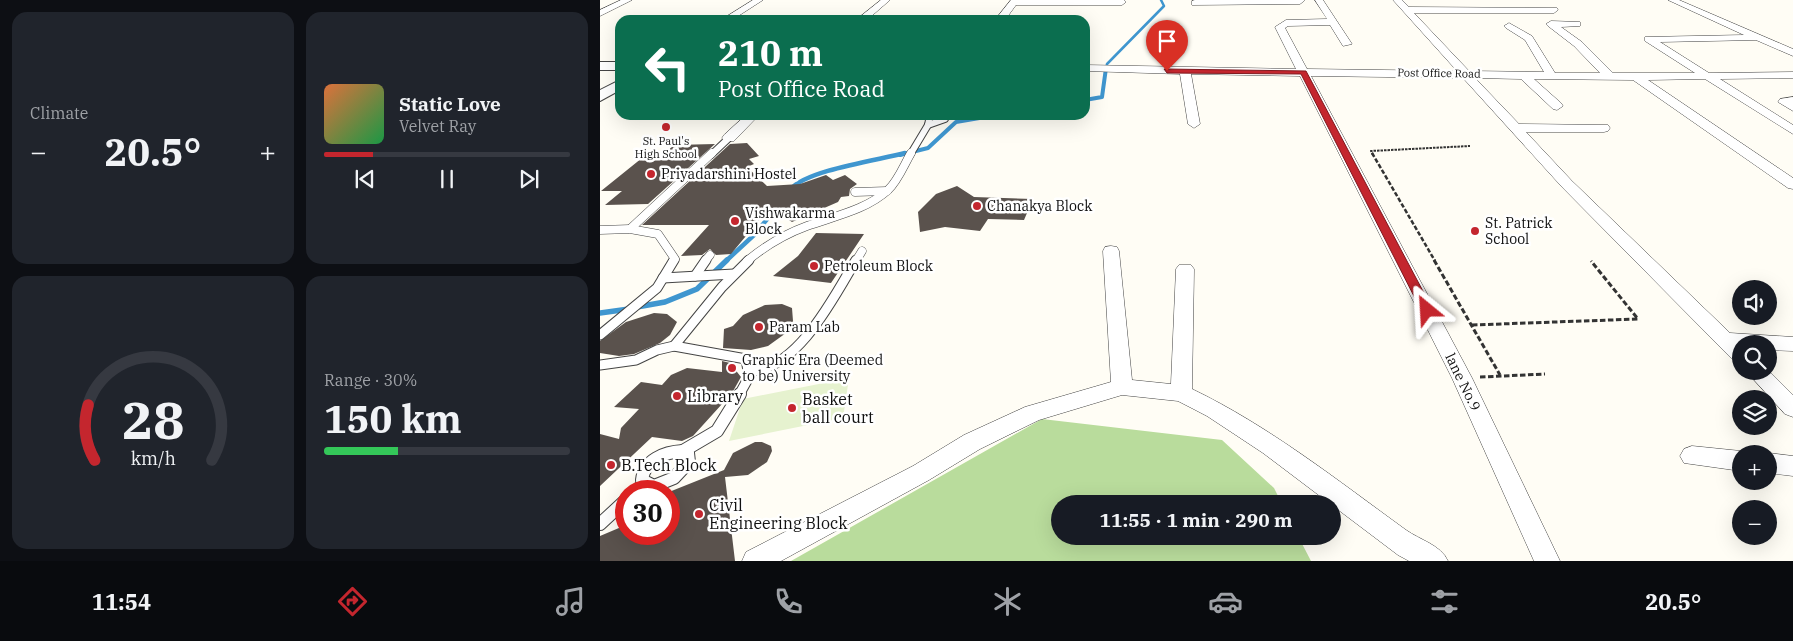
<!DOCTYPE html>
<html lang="en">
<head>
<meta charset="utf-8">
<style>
	:root { --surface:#171b24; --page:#20242c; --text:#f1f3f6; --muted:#9ea1a6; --line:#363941; --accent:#c4262e }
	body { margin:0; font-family:"IBM Plex Serif",serif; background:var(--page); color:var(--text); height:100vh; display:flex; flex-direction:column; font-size:19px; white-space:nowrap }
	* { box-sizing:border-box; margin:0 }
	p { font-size:16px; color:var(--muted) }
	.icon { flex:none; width:28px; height:28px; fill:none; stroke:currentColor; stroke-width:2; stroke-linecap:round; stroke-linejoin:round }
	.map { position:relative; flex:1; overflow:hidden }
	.panel { display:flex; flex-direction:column; gap:12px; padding:12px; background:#0d0f14; width:600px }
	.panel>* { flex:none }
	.guide { position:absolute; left:15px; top:15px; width:475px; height:105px; border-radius:15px; box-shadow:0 5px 20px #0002; background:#0b6e4f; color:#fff; overflow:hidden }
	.tools { position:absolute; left:1132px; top:280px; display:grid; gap:10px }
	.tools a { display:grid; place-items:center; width:45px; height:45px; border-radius:50%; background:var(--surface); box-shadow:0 5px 20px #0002; font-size:25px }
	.speed { position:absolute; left:15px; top:480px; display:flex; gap:10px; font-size:25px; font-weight:700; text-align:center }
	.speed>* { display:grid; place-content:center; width:65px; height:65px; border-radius:50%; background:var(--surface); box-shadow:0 5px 20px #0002; line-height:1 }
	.speed .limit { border:8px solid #d22; background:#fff; color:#111 }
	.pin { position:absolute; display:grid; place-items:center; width:42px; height:42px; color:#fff; margin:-51px -21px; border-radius:50% 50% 50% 0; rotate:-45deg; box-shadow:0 0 5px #0007 }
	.pin .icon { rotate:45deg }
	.me { position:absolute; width:55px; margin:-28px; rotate:333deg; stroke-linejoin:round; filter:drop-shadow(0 0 4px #0008) }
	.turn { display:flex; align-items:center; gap:18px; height:105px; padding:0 20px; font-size:22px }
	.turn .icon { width:65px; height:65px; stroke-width:2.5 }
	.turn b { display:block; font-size:35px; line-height:42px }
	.big { font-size:38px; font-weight:800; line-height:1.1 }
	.panel .card { flex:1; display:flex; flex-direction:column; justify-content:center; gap:8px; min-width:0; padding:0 18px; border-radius:15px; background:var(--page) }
	.panel .dial { align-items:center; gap:0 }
	.dial svg { height:130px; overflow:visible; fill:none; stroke:var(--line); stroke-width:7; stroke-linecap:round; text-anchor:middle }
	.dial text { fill:var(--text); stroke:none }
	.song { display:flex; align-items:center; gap:15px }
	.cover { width:60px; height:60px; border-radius:8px; background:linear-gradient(135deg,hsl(20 70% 55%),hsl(140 70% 35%)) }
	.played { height:5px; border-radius:2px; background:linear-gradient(90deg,var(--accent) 20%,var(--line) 20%) }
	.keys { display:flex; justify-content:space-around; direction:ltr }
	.heat { display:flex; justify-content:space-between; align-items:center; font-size:28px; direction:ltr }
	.charge { height:8px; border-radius:4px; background:linear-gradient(90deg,#34c759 30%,var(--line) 0) }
	.panel .tiles { flex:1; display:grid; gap:12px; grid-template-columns:repeat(2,1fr) }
	.trip { position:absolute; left:451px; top:495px; width:290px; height:50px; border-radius:25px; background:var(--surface); box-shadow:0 5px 20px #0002; font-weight:800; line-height:50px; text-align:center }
	.dock { display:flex; height:80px; justify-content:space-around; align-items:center; background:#090b0e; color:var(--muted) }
	.dock .icon { width:35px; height:35px }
	.dock .on { color:var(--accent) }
	.dock b { font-size:22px; color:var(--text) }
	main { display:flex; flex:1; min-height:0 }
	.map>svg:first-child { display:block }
</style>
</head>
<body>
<main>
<section class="panel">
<div class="tiles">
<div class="card"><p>Climate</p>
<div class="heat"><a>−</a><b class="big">20.5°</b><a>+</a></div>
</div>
<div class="card">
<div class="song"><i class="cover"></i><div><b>Static Love</b><p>Velvet Ray</p></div></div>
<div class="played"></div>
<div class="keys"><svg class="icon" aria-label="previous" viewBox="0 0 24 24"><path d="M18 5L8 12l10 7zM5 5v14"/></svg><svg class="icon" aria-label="pause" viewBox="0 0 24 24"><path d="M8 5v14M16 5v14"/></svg><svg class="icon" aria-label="next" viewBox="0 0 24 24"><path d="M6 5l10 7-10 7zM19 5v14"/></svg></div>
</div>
<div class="card dial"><svg viewBox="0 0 100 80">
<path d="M14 69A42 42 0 1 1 86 69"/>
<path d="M14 69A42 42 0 0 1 10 35" stroke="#c4262e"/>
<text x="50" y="56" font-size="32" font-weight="700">28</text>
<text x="50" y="72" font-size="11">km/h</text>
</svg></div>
<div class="card"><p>Range · 30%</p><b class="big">150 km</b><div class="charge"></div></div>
</div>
</section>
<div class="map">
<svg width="1193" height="561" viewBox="0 0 1193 561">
	<rect width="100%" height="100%" fill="#fffdf5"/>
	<polygon fill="#b9dc9c" points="442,419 622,440 674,488 682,504 460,504 460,536 698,536 711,561 191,561"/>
	<polygon fill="#e6f2cf" points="249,378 243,418 129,441 143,399"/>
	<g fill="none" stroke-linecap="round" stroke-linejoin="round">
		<polyline stroke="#3f96cf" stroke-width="2.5" points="506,69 507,64 564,6 561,0"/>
		<g stroke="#3f96cf" stroke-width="4">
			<polyline points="485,100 502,97 506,68"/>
			<polyline points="300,155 328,148 356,122 397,115"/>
		</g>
		<g stroke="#3f96cf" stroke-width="4.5">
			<path d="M191 189C207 170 279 160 305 153"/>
			<polyline points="126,261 154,235 178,206"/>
		</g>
		<g stroke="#3f96cf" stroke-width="5.5">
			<polyline points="37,307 65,302 97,289 127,260"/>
			<polyline points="0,313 29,309"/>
		</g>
	</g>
	<g fill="#5a524d">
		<polygon points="147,143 159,156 149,159 154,164 147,167 167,186 200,184 226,175 233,180 245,175 257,184 250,189 249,196 241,197 238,202 192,222 170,207 131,254 116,255 110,249 102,255 81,256 109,225 42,225 130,144"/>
		<polygon points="115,144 48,204 5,205 22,191 1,191 42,158 60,157 74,145"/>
		<polygon points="357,186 374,197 433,199 424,220 388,219 380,231 345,227 320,232 318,212 336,194"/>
		<polygon points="216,233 264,234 231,283 173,276 198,256"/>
		<polygon points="182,304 192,308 193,321 186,333 168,346 151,350 123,348 124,329 133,326 143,315 165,305"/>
		<polygon points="54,313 67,314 77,322 70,335 60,343 34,354 19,356 0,353 0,341 26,322"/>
		<polygon points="122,361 130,363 141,377 132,393 93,436 82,441 52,437 0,486 0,434 19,439 21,428 39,409 14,407 41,382 62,385 71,375 87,368 122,372"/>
		<polygon points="155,442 162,442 171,446 172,451 167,462 148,475 125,477 135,561 0,561 0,536 26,525 26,534 69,534 69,492 124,470 133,453"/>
	</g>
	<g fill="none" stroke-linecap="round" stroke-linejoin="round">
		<defs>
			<g id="service-far3">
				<polyline points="328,125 345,119 347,115"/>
				<polyline points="111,155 129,138"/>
				<polyline points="310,155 328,125 330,115"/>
			</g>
			<g id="service-far2">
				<polyline points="255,192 287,191"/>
				<polyline points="30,229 112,153"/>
				<polyline points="0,230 30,229 58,234 75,259 73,261"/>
				<polyline points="105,261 110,255"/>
				<path d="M147 261C165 246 185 234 207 226 235 216 266 210 288 190 298 181 304 165 311 153"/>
				<polyline points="256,261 262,251"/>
			</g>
			<g id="service-far1">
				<polyline points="95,276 106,260"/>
				<polyline points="63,278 134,274"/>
				<polyline points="0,335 57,288 74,260"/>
				<polyline points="74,346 122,287 149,260"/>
				<polyline points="0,365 36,360 57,350 74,346 146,359 149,377 139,395"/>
				<path d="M149 371C197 371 234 297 256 260"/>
			</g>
			<g id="service">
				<polyline points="83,451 117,431 140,394"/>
				<path d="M83 451 88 453 89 462 74 478 54 486 42 480C44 460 64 452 83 451Z"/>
				<polyline points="36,491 44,484"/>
				<polyline points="0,524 26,500"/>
			</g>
			<g id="minor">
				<polygon points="21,0 32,0 0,16 0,10"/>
				<polygon points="153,0 163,0 132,20 121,20"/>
				<polygon points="281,0 290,0 267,20 256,20"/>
				<polygon points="411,0 524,0 526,2 522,5 416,5 405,20 395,20"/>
				<polygon points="595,0 704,0 704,1 700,4 592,5 592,1"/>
				<polygon points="715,0 723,0 752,44 743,46 730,25 688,26 685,28 707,69 857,71 793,0 802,0 809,7 957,8 958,10 954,13 814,13 869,71 944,72 925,40 906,28 904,26 909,23 932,36 955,73 1000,73 974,46 948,26 946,24 951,21 980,22 980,26 961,27 982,42 1013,73 1095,73 1045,41 1045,37 1144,35 1068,0 1079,0 1193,49 1193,56 1156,40 1060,42 1109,73 1193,72 1193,78 1120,79 1193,125 1193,134 1105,79 1048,80 1193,178 1193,189 1188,188 1033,80 934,79 961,103 963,106 957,110 953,109 921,79 875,78 919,124 1008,125 1010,128 1008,131 1004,132 926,132 972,181 1130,333 1193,337 1193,351 1169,350 1169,344 1141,344 1141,363 1134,361 962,187 863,78 711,76 872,378 960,561 934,561 852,378 700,76 591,74 600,124 594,128 588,124 580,74 485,71 485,65 696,69 675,27 686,20 727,19"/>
				<polygon points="1193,97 1193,111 1178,102 1180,99"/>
				<polygon points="146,115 159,115 134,141 124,141 122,138 124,135"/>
				<path d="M511 246 517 247 519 251 532 380 571 384 576 269 579 265H591L594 269 592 389C669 426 737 480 806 530 820 540 841 545 848 561H809L798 555 663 453 607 416 578 401 522 395 439 420 380 449 329 480 181 561H142L146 552 313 466 364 435 425 407 511 382 503 251 505 247Z"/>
				<polygon points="1146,371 1169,371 1193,395 1193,417 1185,414"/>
				<polygon points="1092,446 1141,451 1148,454 1141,454 1141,471 1084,463 1080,456 1084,449"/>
				<polygon points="1169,453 1193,456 1193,476 1169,473 1167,454"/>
			</g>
			<g id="tertiary">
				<rect x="0" y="62" width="20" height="8"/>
				<polygon points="20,80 20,90 0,101 0,90"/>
			</g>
		</defs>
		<use href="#service-far3" stroke="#444" stroke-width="8"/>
		<use href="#service-far2" stroke="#444" stroke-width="9"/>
		<use href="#service-far1" stroke="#444" stroke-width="11"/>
		<use href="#service" stroke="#444" stroke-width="14"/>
		<use href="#minor" stroke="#444" stroke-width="1"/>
		<use href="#tertiary" stroke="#444" stroke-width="2"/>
		<polyline stroke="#333" stroke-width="2" stroke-dasharray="2.5 1" stroke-linecap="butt" points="773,155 771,151 870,146"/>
		<polyline stroke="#333" stroke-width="2.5" stroke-dasharray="4.5 2" stroke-linecap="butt" points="772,153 835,261"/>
		<g stroke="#333" stroke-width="3" stroke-dasharray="5.5 2.5" stroke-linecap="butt">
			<polyline points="834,260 900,375"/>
			<polyline points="872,325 1038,319 991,261"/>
			<polyline points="880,377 945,374"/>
		</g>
		<use href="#service-far3" stroke="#fff" stroke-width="6"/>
		<use href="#service-far2" stroke="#fff" stroke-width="8"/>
		<use href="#service-far1" stroke="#fff" stroke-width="9"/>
		<use href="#service" stroke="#fff" stroke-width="12"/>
		<use href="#minor" fill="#fff" fill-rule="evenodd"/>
		<use href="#tertiary" fill="#fff" fill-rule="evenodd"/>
	</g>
	<polygon fill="#c4262e" stroke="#7f191e" points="564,69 706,71 833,310 831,313 827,314 821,310 701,74 567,73"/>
	<g fill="#c4262e" stroke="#fff" stroke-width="2">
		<circle cx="66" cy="127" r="5"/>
		<circle cx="51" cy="174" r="5"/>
		<circle cx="377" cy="206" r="5"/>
		<circle cx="135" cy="221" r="5"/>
		<circle cx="875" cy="231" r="5"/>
		<circle cx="214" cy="266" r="5"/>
		<circle cx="159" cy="327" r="5"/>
		<circle cx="132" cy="368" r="5"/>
		<circle cx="77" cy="396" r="5"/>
		<circle cx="192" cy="408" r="5"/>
		<circle cx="11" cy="465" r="5"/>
		<circle cx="99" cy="514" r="5"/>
	</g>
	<g text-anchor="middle" stroke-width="5" stroke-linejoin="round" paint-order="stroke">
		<g font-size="11" fill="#111" stroke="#fff">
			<text transform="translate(839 73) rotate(1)" y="4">Post Office Road</text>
		</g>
		<g font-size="11" fill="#111" stroke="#fff">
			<text x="66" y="145">St. Paul's<tspan x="66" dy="13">High School</tspan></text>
		</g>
		<g font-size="14" fill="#111" stroke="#fff" text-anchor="start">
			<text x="61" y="179">Priyadarshini Hostel</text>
			<text x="387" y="211">Chanakya Block</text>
			<text x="145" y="218">Vishwakarma<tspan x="145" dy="16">Block</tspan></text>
			<text x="885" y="228">St. Patrick<tspan x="885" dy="16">School</tspan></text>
			<text x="224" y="271">Petroleum Block</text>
			<text x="169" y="332">Param Lab</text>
			<text x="142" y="365">Graphic Era (Deemed<tspan x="142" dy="16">to be) University</tspan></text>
		</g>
		<g font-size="14" fill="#111" stroke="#fff">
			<text transform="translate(863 382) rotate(64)" y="5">lane No.9</text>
		</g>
		<g font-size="16" fill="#111" stroke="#fff" text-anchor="start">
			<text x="87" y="402">Library</text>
			<text x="202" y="405">Basket<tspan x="202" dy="18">ball court</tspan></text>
			<text x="21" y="471">B.Tech Block</text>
			<text x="109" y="511">Civil<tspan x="109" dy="18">Engineering Block</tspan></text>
		</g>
	</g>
</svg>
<div class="tools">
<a><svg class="icon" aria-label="sound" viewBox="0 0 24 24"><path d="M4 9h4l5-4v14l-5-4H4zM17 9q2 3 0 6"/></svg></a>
<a><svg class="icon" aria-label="search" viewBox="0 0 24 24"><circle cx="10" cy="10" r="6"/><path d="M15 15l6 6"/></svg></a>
<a><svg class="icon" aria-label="layers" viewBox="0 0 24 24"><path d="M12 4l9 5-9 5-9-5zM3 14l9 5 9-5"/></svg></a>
<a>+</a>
<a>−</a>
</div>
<div class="speed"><div class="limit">30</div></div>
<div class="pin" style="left:567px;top:71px;background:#d93025"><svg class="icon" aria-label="arrive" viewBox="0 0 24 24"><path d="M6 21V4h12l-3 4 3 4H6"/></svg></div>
<svg class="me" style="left:827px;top:310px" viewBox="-20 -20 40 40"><path d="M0-17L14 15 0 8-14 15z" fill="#c4262e" stroke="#fff" stroke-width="4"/></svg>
<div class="trip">11:55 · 1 min · 290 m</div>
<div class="guide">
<div class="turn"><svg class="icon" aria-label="left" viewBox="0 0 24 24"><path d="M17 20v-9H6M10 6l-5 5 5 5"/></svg><div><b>210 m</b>Post Office Road</div></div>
</div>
</div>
</main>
<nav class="dock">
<b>11:54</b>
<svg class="icon on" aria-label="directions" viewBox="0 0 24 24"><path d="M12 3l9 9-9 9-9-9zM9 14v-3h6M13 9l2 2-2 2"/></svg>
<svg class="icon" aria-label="music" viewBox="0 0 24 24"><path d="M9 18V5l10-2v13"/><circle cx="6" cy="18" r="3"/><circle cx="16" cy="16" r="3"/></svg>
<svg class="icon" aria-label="phone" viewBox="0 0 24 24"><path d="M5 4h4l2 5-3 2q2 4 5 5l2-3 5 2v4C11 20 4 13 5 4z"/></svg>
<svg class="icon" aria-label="climate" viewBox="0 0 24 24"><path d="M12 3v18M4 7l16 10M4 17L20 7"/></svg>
<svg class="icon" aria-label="car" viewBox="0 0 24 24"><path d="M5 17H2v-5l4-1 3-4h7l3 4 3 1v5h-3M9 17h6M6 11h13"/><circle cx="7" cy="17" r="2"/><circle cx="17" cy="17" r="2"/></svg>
<svg class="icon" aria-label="filters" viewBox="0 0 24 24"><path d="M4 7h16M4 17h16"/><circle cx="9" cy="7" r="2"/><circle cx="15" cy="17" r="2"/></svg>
<b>20.5°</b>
</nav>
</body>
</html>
